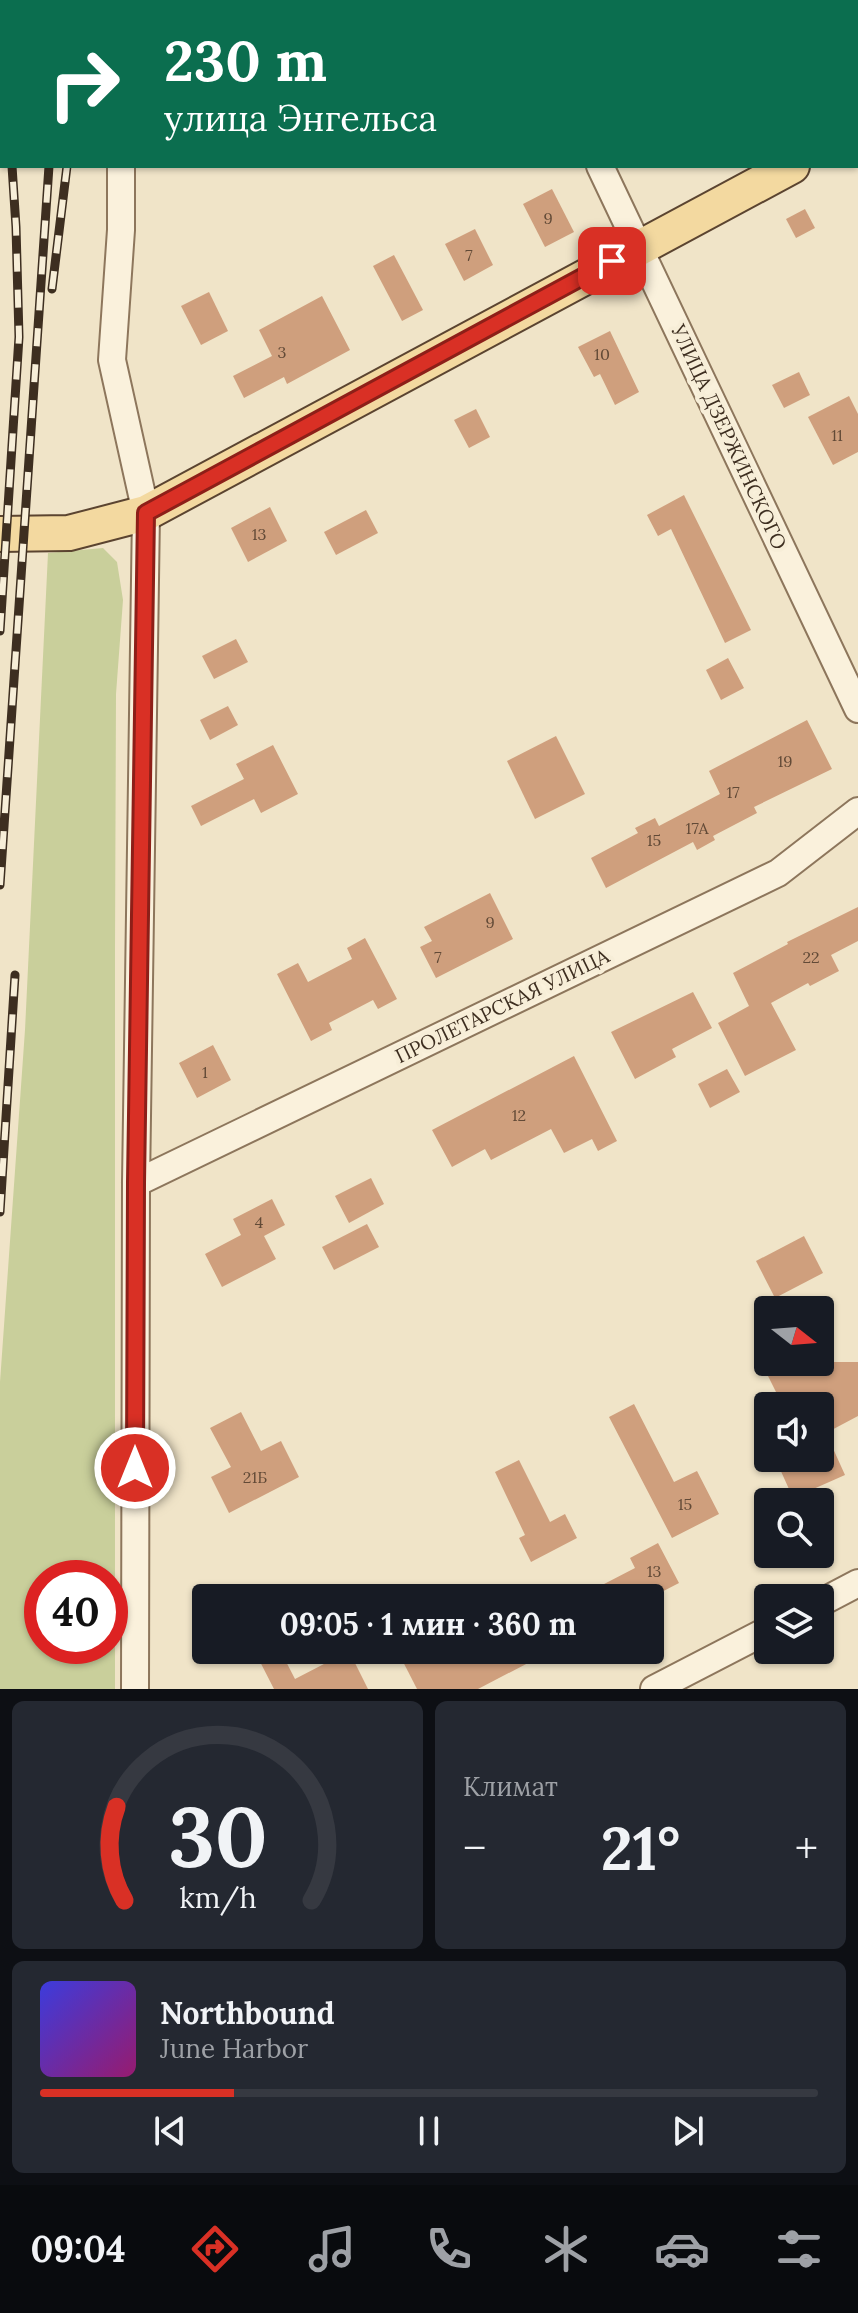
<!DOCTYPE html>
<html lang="ru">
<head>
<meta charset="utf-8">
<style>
	:root { --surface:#171b24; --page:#242831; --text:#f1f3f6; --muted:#9ea1a6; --line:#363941; --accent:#d93025 }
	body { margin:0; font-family:Lora,serif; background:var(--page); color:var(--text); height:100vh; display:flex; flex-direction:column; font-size:30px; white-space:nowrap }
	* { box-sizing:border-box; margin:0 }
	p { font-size:26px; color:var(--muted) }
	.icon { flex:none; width:44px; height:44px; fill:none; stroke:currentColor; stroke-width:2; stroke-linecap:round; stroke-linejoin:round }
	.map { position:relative; height:1689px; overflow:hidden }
	.panel { display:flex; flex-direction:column; gap:12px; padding:12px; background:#0d0f14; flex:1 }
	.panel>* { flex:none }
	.banner { position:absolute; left:0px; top:0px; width:858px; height:168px; box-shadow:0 2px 6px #0004; background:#0b6e4f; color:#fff; overflow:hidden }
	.needle { width:52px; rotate:107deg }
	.buttons { position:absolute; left:754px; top:1296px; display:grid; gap:16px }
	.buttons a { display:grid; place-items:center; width:80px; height:80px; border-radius:8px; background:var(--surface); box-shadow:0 2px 6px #0004; font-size:40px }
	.speed { position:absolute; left:24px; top:1560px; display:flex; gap:16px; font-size:40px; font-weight:700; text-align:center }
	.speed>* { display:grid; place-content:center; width:104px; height:104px; border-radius:50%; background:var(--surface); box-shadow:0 2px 6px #0004; line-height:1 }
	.speed .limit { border:12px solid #d22; background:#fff; color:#111 }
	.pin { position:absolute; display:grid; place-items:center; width:68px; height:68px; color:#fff; margin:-34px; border-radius:16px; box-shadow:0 4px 12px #0006 }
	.me { position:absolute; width:88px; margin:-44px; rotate:0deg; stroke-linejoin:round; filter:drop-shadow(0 0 6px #0008) }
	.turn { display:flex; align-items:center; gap:28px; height:168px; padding:0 32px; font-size:36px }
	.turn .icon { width:104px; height:104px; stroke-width:2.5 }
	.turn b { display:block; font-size:56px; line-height:68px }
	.big { font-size:60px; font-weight:800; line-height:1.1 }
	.panel .tile { flex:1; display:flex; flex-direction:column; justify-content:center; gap:12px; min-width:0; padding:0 28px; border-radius:12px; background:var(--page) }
	.panel .dial { align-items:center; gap:0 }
	.dial svg { height:208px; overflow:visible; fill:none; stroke:var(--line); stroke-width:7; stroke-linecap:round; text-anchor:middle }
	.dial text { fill:var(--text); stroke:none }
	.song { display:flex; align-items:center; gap:24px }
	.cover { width:96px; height:96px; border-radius:12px; background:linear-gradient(135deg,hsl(240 70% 55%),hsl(320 70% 35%)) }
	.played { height:8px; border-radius:4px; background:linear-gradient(90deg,var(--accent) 25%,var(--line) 25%) }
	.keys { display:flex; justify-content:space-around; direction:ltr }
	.heat { display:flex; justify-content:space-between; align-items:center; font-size:44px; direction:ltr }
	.panel .tiles { flex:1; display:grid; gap:12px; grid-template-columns:1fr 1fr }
	.tile:last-child { grid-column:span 2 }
	.trip { position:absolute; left:192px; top:1584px; width:472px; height:80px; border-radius:8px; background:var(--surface); box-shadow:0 2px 6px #0004; font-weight:800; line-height:80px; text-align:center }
	.menu { display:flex; height:128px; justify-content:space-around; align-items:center; background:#090b0e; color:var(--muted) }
	.menu .icon { width:56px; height:56px }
	.menu .selected { color:var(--accent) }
	.menu b { font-size:36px; color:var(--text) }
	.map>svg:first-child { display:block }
</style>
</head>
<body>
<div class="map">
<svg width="858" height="1689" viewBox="0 0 858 1689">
	<rect width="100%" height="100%" fill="#f0e4c8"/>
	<path fill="#c9cf9b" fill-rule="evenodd" d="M103 548 117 562 123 600 116 694 115 948V1689H0V1382L25 1030 48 553ZM42 1578H110V1646H42Z"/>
	<g fill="#cf9f7d">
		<polygon points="552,189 574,232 545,247 523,204"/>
		<polygon points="805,209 815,228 796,238 786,219"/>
		<polygon points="475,229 493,265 464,281 445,244"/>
		<polygon points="394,255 423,310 402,321 373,266"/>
		<polygon points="209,292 228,331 201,345 181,306"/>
		<polygon points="322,296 350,350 287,384 284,377 244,398 233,376 272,356 259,330"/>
		<polygon points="610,331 639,392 615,405 600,374 594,377 578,347"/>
		<polygon points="799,372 810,395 784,408 772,385"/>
		<polygon points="849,396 858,414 858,452 833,465 808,417"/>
		<polygon points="476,409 490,437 469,448 454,420"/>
		<polygon points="684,495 751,630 725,643 671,529 658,536 647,515"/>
		<polygon points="270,507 287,541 248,562 231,528"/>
		<polygon points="366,510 378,533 336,555 324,532"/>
		<polygon points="236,639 248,662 214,679 202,656"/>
		<polygon points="728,658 744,688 721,700 706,670"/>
		<polygon points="228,706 238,725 210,740 200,720"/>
		<polygon points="807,720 832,769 754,807 757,813 713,836 715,840 697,850 693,842 606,888 591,858 638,833 635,828 655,818 659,826 720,794 709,771"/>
		<polygon points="556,736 585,794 535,819 507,761"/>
		<polygon points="273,745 298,794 261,813 254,799 201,826 191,806 244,779 236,764"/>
		<polygon points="490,893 513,939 436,978 420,947 432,941 424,927"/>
		<polygon points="858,907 858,941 831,955 839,971 810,986 808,983 771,1003 796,1050 745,1076 718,1023 749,1006 733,973 788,944 787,942"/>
		<polygon points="365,938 397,999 378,1009 373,1000 329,1023 332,1030 311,1041 277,974 298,963 308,982 352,959 347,948"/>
		<polygon points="693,992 712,1028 672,1049 676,1057 635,1079 611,1032"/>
		<polygon points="213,1045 231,1080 197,1098 179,1063"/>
		<polygon points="574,1056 617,1141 598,1151 592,1139 564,1153 551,1129 491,1160 485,1149 452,1167 432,1130"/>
		<polygon points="727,1069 740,1092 710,1108 698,1084"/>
		<polygon points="371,1178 384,1204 349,1223 335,1196"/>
		<polygon points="272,1199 285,1225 264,1236 276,1259 222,1287 205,1254 241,1235 233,1219"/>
		<polygon points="367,1224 379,1247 334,1270 322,1247"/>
		<polygon points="804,1236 823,1273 775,1298 756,1261"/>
		<polygon points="761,1362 858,1362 858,1416 826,1433 845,1475 793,1498 775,1458 820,1458 820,1406 783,1406"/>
		<polygon points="634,1404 674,1482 697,1471 719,1514 672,1538 609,1417"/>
		<polygon points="241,1412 261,1451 281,1441 299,1477 229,1513 211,1477 231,1467 210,1428"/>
		<polygon points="519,1460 550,1522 565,1514 577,1538 531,1562 519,1538 525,1535 495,1472"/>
		<polygon points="658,1543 679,1583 650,1598 577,1598 635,1568 630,1558"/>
		<polygon points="254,1650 280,1650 295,1679 349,1651 368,1689 274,1689"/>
		<polygon points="397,1650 553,1650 478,1689 417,1689"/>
	</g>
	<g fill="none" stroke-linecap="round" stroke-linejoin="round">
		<defs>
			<g id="minor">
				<polyline points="118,0 118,2"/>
				<polyline points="518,0 519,2"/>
				<polyline points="257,2 261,0"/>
				<polyline points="121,166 121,230 112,360 146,513 136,1183 135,1689"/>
				<polyline points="600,166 858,709"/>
				<polyline points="136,1183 778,873 858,811"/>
				<polyline points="820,1603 858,1583"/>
				<polyline points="654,1689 768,1630"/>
			</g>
			<g id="major">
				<polyline points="856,132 858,131"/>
				<polyline points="0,534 69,533 146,513 792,166"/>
			</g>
		</defs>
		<use href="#minor" stroke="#8d765c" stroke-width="30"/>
		<use href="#major" stroke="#5b4430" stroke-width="38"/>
		<use href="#minor" stroke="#faf1dc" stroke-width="26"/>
		<use href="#major" stroke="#f3d9a0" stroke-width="34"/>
		<defs>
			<g id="rail">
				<polyline points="55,2 55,0"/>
				<polyline points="78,2 78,0"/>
				<polyline points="0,52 2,70"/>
				<polyline points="52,289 67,166"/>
				<polyline points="0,631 19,337 16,227 12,166"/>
				<polyline points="0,885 49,166"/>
				<polyline points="0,1212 15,975"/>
			</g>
		</defs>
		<use href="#rail" stroke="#3d2e20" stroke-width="9"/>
		<use href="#rail" stroke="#f7eed8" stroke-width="6" stroke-dasharray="18" stroke-linecap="butt"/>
	</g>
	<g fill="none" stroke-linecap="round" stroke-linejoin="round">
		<defs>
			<polyline id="route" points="135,1468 136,1183 146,513 612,261"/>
		</defs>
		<use href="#route" stroke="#8d1f18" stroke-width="20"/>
		<use href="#route" stroke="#d93025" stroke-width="14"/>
	</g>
	<g text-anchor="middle" stroke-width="8" stroke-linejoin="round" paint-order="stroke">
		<g font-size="16" fill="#624a37">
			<text x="548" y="224">9</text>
			<text x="469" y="261">7</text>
			<text x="282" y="358">3</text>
			<text x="602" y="360">10</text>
			<text x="837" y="441">11</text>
			<text x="259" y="540">13</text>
			<text x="785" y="767">19</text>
			<text x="733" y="798">17</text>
			<text x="697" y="834">17А</text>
			<text x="654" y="846">15</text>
			<text x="490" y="928">9</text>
			<text x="438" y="963">7</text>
			<text x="811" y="963">22</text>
			<text x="205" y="1078">1</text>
			<text x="519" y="1121">12</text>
			<text x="259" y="1228">4</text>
			<text x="255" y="1483">21Б</text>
			<text x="685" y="1510">15</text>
			<text x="654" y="1577">13</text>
		</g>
		<g font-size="20" fill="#3d2e20" stroke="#f7eed8">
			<text transform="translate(729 437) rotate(65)" y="7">УЛИЦА ДЗЕРЖИНСКОГО</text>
			<text transform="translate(502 1006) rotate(-26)" y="7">ПРОЛЕТАРСКАЯ УЛИЦА</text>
		</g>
	</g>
</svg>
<div class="buttons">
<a><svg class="needle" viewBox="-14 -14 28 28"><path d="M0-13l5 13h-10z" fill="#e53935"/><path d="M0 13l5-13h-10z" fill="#9ea1a6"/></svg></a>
<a><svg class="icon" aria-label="sound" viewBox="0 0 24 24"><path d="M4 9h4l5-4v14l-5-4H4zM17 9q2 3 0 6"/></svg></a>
<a><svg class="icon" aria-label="search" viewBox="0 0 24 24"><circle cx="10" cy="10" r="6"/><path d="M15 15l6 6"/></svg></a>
<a><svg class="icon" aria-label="layers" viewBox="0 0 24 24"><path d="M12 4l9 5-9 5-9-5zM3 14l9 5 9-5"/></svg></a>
</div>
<div class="speed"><div class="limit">40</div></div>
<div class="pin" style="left:612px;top:261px;background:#d93025"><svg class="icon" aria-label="arrive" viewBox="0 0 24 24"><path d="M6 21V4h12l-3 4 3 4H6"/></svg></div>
<svg class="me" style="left:135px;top:1468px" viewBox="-20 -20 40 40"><circle r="17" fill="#d93025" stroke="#fff" stroke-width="3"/><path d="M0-11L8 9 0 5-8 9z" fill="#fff"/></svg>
<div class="trip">09:05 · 1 мин · 360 m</div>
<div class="banner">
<div class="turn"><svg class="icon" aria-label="right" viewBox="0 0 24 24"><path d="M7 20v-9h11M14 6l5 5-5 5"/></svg><div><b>230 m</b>улица Энгельса</div></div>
</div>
</div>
<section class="panel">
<div class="tiles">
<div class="tile dial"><svg viewBox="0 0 100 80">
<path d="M14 69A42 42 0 1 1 86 69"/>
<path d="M14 69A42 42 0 0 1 11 33" stroke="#d93025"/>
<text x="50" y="56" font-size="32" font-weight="700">30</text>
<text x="50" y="72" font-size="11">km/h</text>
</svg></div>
<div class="tile"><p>Климат</p>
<div class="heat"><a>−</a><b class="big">21°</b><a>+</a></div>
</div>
<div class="tile">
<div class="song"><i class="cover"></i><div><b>Northbound</b><p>June Harbor</p></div></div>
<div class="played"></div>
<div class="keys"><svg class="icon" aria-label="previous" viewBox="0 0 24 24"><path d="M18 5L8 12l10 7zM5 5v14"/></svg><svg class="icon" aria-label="pause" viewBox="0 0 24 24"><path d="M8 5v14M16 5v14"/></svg><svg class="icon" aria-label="next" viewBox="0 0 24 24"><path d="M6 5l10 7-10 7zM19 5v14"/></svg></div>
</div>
</div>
</section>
<nav class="menu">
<b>09:04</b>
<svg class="icon selected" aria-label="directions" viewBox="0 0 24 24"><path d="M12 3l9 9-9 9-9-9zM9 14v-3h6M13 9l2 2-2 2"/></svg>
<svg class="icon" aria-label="music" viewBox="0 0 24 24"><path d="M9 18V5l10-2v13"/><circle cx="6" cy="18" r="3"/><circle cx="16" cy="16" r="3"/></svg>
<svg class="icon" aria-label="phone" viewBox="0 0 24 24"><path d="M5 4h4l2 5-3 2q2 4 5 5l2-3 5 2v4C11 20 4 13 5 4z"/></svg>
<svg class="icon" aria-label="climate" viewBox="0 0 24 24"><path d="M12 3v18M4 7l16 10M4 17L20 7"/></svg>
<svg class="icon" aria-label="car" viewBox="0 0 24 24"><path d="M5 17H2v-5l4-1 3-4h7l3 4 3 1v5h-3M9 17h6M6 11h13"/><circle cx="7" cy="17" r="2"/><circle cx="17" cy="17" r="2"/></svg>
<svg class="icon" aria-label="filters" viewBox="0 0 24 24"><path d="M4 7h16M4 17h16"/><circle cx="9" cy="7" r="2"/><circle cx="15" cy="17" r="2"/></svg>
</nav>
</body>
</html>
